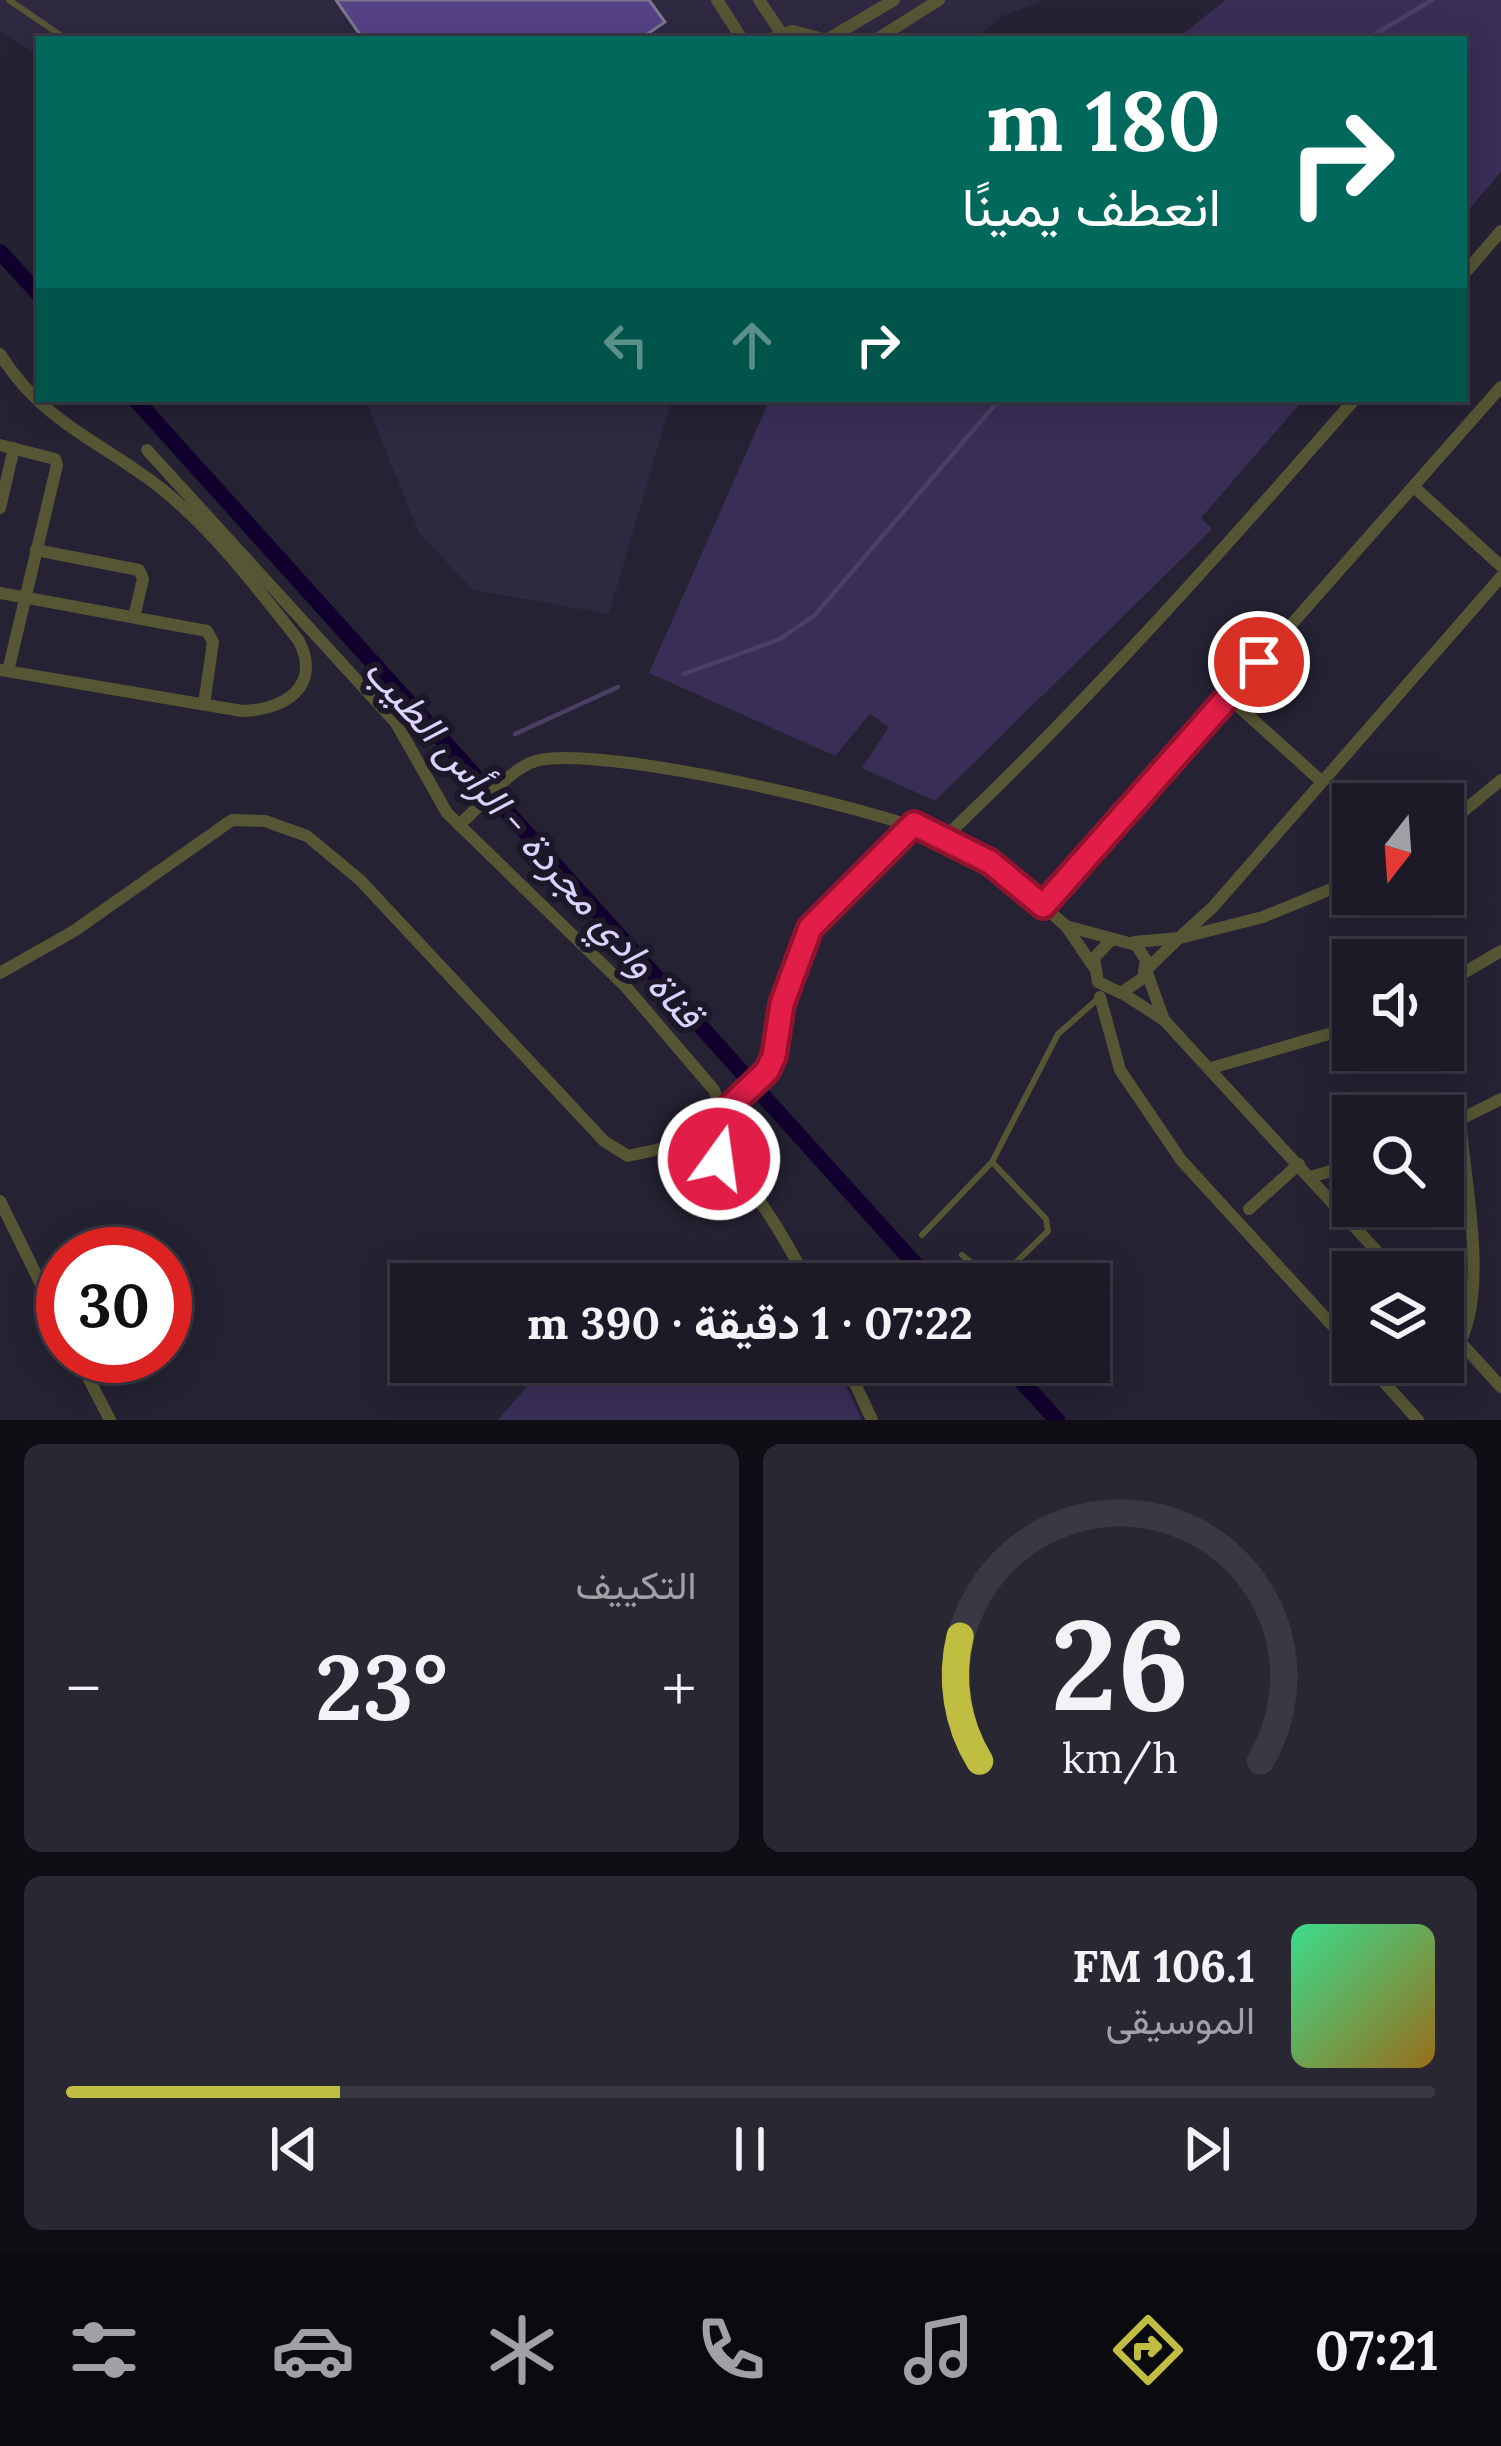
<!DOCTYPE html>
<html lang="ar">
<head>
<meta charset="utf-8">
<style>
	:root { --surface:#1c1a26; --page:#292732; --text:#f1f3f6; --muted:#a0a1a7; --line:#3a3843; --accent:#c0be40 }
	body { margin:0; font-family:Lora,Vazirmatn,serif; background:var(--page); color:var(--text); direction:rtl; height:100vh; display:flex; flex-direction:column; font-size:45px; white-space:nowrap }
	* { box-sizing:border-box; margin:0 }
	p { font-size:39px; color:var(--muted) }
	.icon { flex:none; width:66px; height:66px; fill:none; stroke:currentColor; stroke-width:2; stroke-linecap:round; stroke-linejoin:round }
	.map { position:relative; height:1420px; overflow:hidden; direction:ltr }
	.panel { display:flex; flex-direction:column; gap:24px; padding:24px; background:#0f0e15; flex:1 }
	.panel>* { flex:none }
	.guide { position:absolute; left:36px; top:36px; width:1431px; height:366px; border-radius:0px; box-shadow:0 6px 30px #0003,0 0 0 3px var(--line); direction:rtl; background:#00695c; color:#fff; overflow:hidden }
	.needle { width:78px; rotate:197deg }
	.tools { position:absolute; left:1332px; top:783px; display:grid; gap:24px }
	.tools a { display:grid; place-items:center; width:132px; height:132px; border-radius:0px; background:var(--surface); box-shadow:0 6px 30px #0003,0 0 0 3px var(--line); font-size:60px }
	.speed { position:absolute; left:36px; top:1227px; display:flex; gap:24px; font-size:60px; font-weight:700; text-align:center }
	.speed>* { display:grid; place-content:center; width:156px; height:156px; border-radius:50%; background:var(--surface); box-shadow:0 6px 30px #0003,0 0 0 3px var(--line); line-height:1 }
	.speed .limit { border:18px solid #d22; background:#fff; color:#111 }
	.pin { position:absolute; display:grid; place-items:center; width:102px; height:102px; color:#fff; margin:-51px; border:6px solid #fff; border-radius:50%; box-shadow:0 3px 12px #0007 }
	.me { position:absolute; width:132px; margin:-66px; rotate:14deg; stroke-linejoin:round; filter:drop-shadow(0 0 9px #0008) }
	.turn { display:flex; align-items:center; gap:42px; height:252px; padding:0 48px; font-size:54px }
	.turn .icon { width:156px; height:156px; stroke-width:2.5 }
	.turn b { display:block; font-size:84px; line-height:102px }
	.lanes { display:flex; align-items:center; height:114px; padding:0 48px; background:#0003; justify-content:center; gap:60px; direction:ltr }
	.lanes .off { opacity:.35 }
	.big { font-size:90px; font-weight:700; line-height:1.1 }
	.panel .card { flex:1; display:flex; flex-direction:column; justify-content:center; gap:18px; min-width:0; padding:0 42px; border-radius:18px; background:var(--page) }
	.panel .dial { align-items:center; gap:0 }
	.dial svg { height:312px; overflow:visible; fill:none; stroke:var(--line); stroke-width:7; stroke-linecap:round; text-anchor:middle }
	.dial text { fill:var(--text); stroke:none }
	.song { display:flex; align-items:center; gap:36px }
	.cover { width:144px; height:144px; border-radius:18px; background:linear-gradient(135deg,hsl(150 70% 55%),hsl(40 70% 35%)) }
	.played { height:12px; border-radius:6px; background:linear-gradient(90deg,var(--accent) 20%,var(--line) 20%) }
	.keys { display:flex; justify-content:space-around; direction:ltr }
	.heat { display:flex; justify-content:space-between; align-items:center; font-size:66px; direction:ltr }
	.panel .tiles { flex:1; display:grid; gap:24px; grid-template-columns:1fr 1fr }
	.card:last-child { grid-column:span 2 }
	.trip { position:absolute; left:390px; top:1263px; width:720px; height:120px; border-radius:0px; background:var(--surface); box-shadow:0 6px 30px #0003,0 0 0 3px var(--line); font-weight:700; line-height:120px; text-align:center; direction:rtl }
	.tabs { display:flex; height:192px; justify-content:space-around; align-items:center; background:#0b0a0f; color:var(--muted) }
	.tabs .icon { width:84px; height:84px }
	.tabs .active { color:var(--accent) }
	.tabs b { font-size:54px; color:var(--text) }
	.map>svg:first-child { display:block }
</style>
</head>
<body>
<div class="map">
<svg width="1501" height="1420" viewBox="0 0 1501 1420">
	<rect width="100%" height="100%" fill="#252233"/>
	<g fill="#2e2840">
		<polygon points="0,0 1045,0 1003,16 975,39 39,39 39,57 0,30"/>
		<polygon points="365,399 672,399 609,614 473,590 419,533"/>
	</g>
	<g fill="#392e56">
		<polygon points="1226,0 1501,0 1501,172 1464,215 1464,39 1176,39"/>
		<polygon points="770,399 1304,399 1201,518 1212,529 935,801 862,768 889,727 870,714 835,756 649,673"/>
		<polygon points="548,1362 835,1362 862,1420 498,1420"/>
	</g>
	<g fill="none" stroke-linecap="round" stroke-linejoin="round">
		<g stroke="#4b3f62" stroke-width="4.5">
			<polyline points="1367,39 1432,0"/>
			<polyline points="684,674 780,639 815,615 1000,399"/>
			<polyline points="515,734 618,687"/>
		</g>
		<g stroke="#11002d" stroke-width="16">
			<polyline points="0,252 39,294"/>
			<polyline points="135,399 933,1284"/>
			<polyline points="1004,1362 1057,1420"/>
		</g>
	</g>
	<polygon fill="#554287" stroke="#7b778c" stroke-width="3" points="336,0 649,0 665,22 640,39 363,39"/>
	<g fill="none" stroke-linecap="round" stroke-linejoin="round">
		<g stroke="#565635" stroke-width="6">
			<polyline points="9,0 66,39"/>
			<polyline points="922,1235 992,1162 1058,1034 1101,996"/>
			<polyline points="962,1255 990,1279 999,1279 1048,1231 1046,1219 992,1162"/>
		</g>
		<g stroke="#565635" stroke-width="12">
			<polyline points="717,0 742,39"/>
			<polyline points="759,0 782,34"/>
			<polyline points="771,39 793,31 823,39"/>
			<polyline points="828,39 894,0"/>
			<polyline points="877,39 939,0"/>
			<polyline points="1464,274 1501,231"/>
			<path d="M0 354C44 424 101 441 162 489 214 531 258 589 299 641 322 687 284 710 242 711L0 670"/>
			<polyline points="0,445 55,459 57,465 8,671"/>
			<polyline points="147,450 396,723 447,813 626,987 714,1090 726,1123 719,1159"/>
			<polyline points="1414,487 1501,566"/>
			<polyline points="0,508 14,448"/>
			<polyline points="36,550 139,570 143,579 134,617"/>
			<polyline points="0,593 207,631 213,642 204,704"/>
			<polyline points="1228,697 1321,781"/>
			<path d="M459 825C480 807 510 768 536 761 598 743 905 813 965 847 1002 867 1034 898 1066 926"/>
			<polyline points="1443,828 1501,780"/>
			<path d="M944 838C1090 700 1223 550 1355 399"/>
			<polyline points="1043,906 1501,387"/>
			<polyline points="1179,938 1213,907 1501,577"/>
			<polyline points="1180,938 1263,917 1353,880"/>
			<polyline points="1093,966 1066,926 1136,945 1146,960 1143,978 1121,993 1098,982 1094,958 1111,940"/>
			<path d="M0 973 74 931 232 820 265 821 307 836 360 880 604 1141 628 1156 691 1142C746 1163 783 1236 809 1284"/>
			<polyline points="1443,985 1501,951"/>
			<polyline points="1122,993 1164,1020 1146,970 1179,938 1134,942"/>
			<polyline points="1100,997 1120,1070 1181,1160 1353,1348"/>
			<polyline points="1164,1020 1396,1272"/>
			<polyline points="1211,1068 1353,1027"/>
			<polyline points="724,1112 767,1071 774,1056 782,1004 810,929 914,824"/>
			<path d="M1460 1120C1465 1183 1488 1287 1460 1342"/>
			<polyline points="1443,1128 1501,1099"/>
			<polyline points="1311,1177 1353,1164"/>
			<polyline points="0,1201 63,1329"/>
			<polyline points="1249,1209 1299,1164"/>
			<polyline points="1443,1323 1501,1387"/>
			<polyline points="77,1356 110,1420"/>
			<polyline points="845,1362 872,1420"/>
			<polyline points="1366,1362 1418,1420"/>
		</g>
	</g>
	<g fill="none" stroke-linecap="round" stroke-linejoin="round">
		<defs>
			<polyline id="route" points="719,1159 724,1112 767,1071 774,1056 782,1004 810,928 914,824 990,862 1043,906 1259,662"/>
		</defs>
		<use href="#route" stroke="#92132f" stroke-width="30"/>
		<use href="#route" stroke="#e11d48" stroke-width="21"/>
	</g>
	<g text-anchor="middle" stroke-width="12" stroke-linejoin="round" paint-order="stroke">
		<g font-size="39" font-style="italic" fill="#dbd3fc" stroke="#1c1829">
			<text transform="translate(534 842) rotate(48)" y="14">قناة وادي مجردة - الرأس الطيب</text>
		</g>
	</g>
</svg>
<div class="tools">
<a><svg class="needle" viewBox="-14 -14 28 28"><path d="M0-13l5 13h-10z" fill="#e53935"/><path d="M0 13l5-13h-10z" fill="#a0a1a7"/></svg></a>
<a><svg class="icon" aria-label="sound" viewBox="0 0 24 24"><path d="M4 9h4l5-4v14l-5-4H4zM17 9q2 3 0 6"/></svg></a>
<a><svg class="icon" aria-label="search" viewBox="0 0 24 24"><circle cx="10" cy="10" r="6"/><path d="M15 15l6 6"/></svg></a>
<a><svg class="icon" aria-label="layers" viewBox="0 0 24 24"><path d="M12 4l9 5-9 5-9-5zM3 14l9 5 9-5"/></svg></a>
</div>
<div class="speed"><div class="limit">30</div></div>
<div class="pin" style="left:1259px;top:662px;background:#d93025"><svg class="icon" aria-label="arrive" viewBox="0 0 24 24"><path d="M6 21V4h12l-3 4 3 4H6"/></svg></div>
<svg class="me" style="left:719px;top:1159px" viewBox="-20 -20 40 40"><circle r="17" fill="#e11d48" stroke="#fff" stroke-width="3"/><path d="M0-11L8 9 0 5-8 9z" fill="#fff"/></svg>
<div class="trip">07:22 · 1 دقيقة · 390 m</div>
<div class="guide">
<div class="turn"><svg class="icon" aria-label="right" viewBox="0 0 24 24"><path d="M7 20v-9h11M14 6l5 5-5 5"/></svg><div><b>180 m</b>انعطف يمينًا</div></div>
<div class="lanes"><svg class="icon off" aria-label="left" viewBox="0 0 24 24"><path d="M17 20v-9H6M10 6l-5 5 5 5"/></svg><svg class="icon off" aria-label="ahead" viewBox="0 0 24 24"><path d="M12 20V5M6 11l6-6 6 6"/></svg><svg class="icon" aria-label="right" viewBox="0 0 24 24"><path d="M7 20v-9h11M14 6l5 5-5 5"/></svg></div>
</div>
</div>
<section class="panel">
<div class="tiles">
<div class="card dial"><svg viewBox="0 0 100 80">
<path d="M14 69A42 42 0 1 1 86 69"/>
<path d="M14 69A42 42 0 0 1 9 37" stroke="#c0be40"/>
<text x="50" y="56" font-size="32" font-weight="700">26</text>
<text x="50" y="72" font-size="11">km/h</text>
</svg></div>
<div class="card"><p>التكييف</p>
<div class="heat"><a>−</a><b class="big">23°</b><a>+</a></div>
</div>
<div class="card">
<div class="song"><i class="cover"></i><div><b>106.1 FM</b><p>الموسيقى</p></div></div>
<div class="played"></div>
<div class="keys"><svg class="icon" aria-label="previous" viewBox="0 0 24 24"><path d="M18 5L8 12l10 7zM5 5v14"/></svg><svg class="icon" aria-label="pause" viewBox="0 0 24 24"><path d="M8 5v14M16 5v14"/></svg><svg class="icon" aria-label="next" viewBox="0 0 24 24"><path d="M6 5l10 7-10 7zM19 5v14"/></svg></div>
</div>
</div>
</section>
<nav class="tabs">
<b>07:21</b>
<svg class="icon active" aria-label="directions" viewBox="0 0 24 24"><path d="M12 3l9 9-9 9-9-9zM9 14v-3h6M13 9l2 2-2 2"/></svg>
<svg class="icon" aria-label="music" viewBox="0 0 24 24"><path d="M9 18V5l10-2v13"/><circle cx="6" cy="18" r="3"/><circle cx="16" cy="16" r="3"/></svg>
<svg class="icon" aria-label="phone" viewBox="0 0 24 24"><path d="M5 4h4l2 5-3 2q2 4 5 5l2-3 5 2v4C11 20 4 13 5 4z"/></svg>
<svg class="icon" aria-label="climate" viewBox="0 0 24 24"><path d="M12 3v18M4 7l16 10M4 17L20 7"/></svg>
<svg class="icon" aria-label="car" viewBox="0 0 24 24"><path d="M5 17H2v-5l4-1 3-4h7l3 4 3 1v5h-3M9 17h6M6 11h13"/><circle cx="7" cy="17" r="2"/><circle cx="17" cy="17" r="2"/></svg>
<svg class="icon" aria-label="filters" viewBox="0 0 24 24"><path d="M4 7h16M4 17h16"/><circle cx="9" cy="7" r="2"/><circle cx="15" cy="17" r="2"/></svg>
</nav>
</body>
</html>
